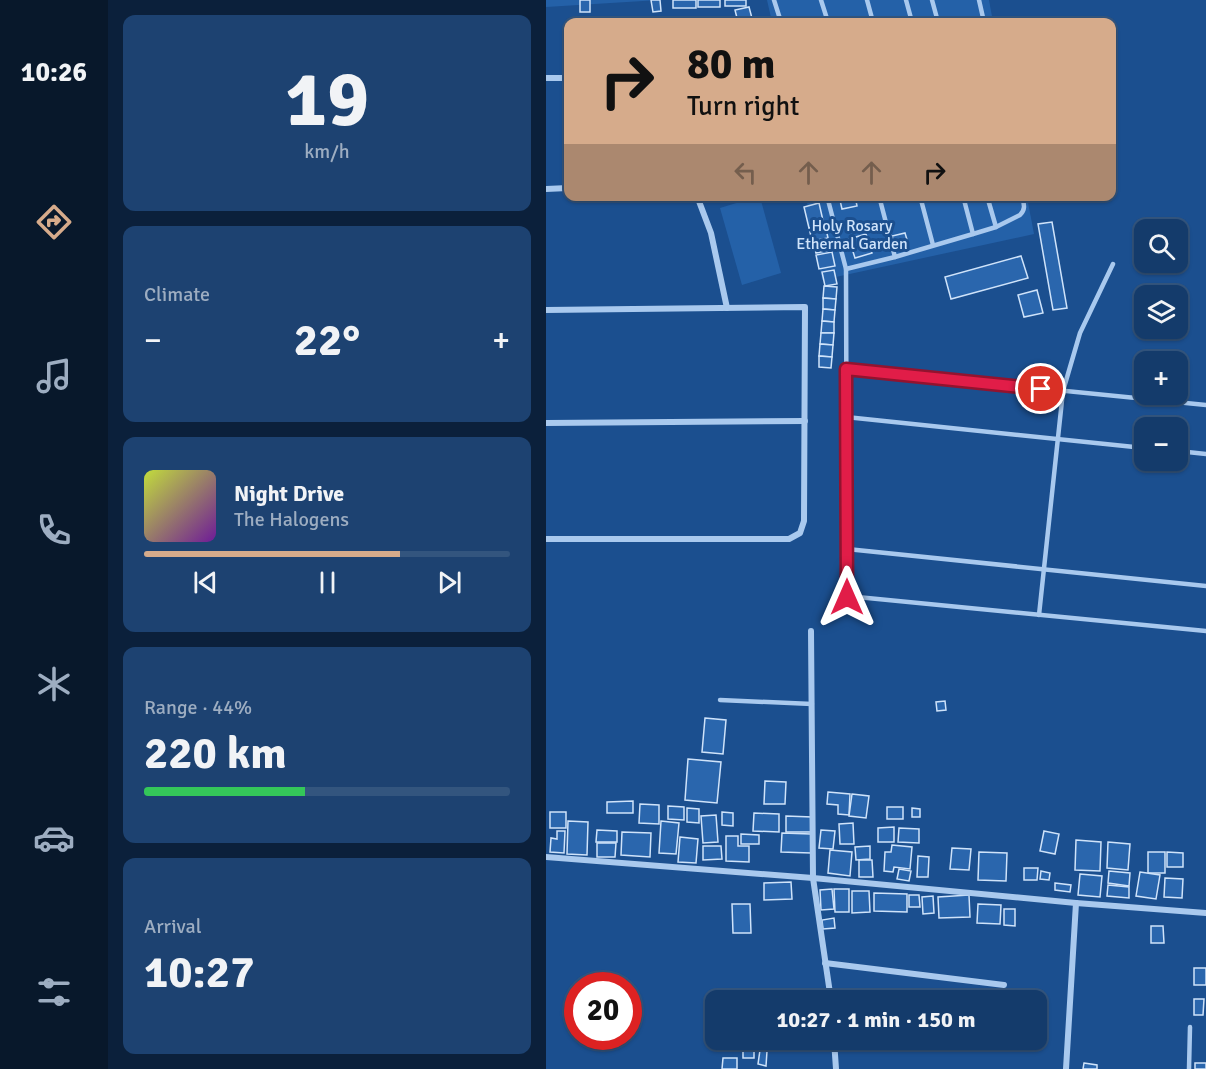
<!DOCTYPE html>
<html lang="en">
<head>
<meta charset="utf-8">
<style>
	:root { --surface:#143b6b; --page:#1d4271; --text:#f1f3f6; --muted:#9dadc1; --line:#33557e; --accent:#d6ab8b }
	body { margin:0; font-family:Signika,sans-serif; background:var(--page); color:var(--text); height:100vh; display:flex; flex-direction:column; font-size:22px; white-space:nowrap }
	* { box-sizing:border-box; margin:0 }
	p { font-size:20px; color:var(--muted) }
	.icon { flex:none; width:33px; height:33px; fill:none; stroke:currentColor; stroke-width:2; stroke-linecap:round; stroke-linejoin:round }
	.map { position:relative; flex:1; overflow:hidden }
	.details { display:flex; flex-direction:column; gap:15px; padding:15px; background:#0b203b; width:438px }
	.details>* { flex:none }
	.hud { position:absolute; left:18px; top:18px; width:552px; height:183px; border-radius:12px; box-shadow:0 2px 4px #0004,0 0 0 2px var(--line); background:#d6ab8b; color:#111; overflow:hidden }
	.controls { position:absolute; left:588px; top:219px; display:grid; gap:12px }
	.controls a { display:grid; place-items:center; width:54px; height:54px; border-radius:12px; background:var(--surface); box-shadow:0 2px 4px #0004,0 0 0 2px var(--line); font-size:30px }
	.speed { position:absolute; left:18px; top:972px; display:flex; gap:12px; font-size:30px; font-weight:700; text-align:center }
	.speed>* { display:grid; place-content:center; width:78px; height:78px; border-radius:50%; background:var(--surface); box-shadow:0 2px 4px #0004,0 0 0 2px var(--line); line-height:1 }
	.speed .limit { border:9px solid #d22; background:#fff; color:#111 }
	.pin { position:absolute; display:grid; place-items:center; width:51px; height:51px; color:#fff; margin:-26px; border:3px solid #fff; border-radius:50%; box-shadow:0 2px 6px #0007 }
	.me { position:absolute; width:66px; margin:-33px; rotate:0deg; stroke-linejoin:round; filter:drop-shadow(0 0 4px #0008) }
	.turn { display:flex; align-items:center; gap:21px; height:126px; padding:0 24px; font-size:27px }
	.turn .icon { width:78px; height:78px; stroke-width:2.5 }
	.turn b { display:block; font-size:42px; line-height:51px }
	.lanes { display:flex; align-items:center; height:57px; padding:0 24px; background:#0003; justify-content:center; gap:30px; direction:ltr }
	.lanes .off { opacity:.35 }
	.big { font-size:45px; font-weight:700; line-height:1.1 }
	.details .widget { flex:1; display:flex; flex-direction:column; justify-content:center; gap:9px; min-width:0; padding:0 21px; border-radius:12px; background:var(--page) }
	.details .dial { align-items:center; gap:0 }
	.dial b { font-size:78px; line-height:1 }
	.song { display:flex; align-items:center; gap:18px }
	.cover { width:72px; height:72px; border-radius:9px; background:linear-gradient(135deg,hsl(70 70% 55%),hsl(280 70% 35%)) }
	.played { height:6px; border-radius:3px; background:linear-gradient(90deg,var(--accent) 70%,var(--line) 70%) }
	.keys { display:flex; justify-content:space-around; direction:ltr }
	.heat { display:flex; justify-content:space-between; align-items:center; font-size:33px; direction:ltr }
	.charge { height:9px; border-radius:4px; background:linear-gradient(90deg,#34c759 44%,var(--line) 0) }
	.trip { position:absolute; left:159px; top:990px; width:342px; height:60px; border-radius:12px; background:var(--surface); box-shadow:0 2px 4px #0004,0 0 0 2px var(--line); font-weight:700; line-height:60px; text-align:center }
	main { display:flex; flex:1; min-height:0 }
	.tab-bar { display:flex; flex-direction:column; width:108px; justify-content:space-around; align-items:center; background:#08182b; color:var(--muted) }
	.tab-bar .icon { width:42px; height:42px }
	.tab-bar .on { color:var(--accent) }
	.tab-bar b { font-size:27px; color:var(--text) }
	.map>svg:first-child { display:block }
</style>
</head>
<body>
<main>
<nav class="tab-bar">
<b>10:26</b>
<svg class="icon on" aria-label="directions" viewBox="0 0 24 24"><path d="M12 3l9 9-9 9-9-9zM9 14v-3h6M13 9l2 2-2 2"/></svg>
<svg class="icon" aria-label="music" viewBox="0 0 24 24"><path d="M9 18V5l10-2v13"/><circle cx="6" cy="18" r="3"/><circle cx="16" cy="16" r="3"/></svg>
<svg class="icon" aria-label="phone" viewBox="0 0 24 24"><path d="M5 4h4l2 5-3 2q2 4 5 5l2-3 5 2v4C11 20 4 13 5 4z"/></svg>
<svg class="icon" aria-label="climate" viewBox="0 0 24 24"><path d="M12 3v18M4 7l16 10M4 17L20 7"/></svg>
<svg class="icon" aria-label="car" viewBox="0 0 24 24"><path d="M5 17H2v-5l4-1 3-4h7l3 4 3 1v5h-3M9 17h6M6 11h13"/><circle cx="7" cy="17" r="2"/><circle cx="17" cy="17" r="2"/></svg>
<svg class="icon" aria-label="filters" viewBox="0 0 24 24"><path d="M4 7h16M4 17h16"/><circle cx="9" cy="7" r="2"/><circle cx="15" cy="17" r="2"/></svg>
</nav>
<section class="details">
<div class="widget dial"><b>19</b><p>km/h</p></div>
<div class="widget"><p>Climate</p>
<div class="heat"><a>−</a><b class="big">22°</b><a>+</a></div>
</div>
<div class="widget">
<div class="song"><i class="cover"></i><div><b>Night Drive</b><p>The Halogens</p></div></div>
<div class="played"></div>
<div class="keys"><svg class="icon" aria-label="previous" viewBox="0 0 24 24"><path d="M18 5L8 12l10 7zM5 5v14"/></svg><svg class="icon" aria-label="pause" viewBox="0 0 24 24"><path d="M8 5v14M16 5v14"/></svg><svg class="icon" aria-label="next" viewBox="0 0 24 24"><path d="M6 5l10 7-10 7zM19 5v14"/></svg></div>
</div>
<div class="widget"><p>Range · 44%</p><b class="big">220 km</b><div class="charge"></div></div>
<div class="widget"><p>Arrival</p><b class="big">10:27</b></div>
</section>
<div class="map">
<svg width="660" height="1069" viewBox="0 0 660 1069">
	<rect width="100%" height="100%" fill="#1b4f8f"/>
	<g fill="#2461a8">
		<polygon points="0,0 113,0 0,7"/>
		<polygon points="221,0 443,0 447,22 226,22"/>
		<polygon points="210,197 214,197 235,273 196,285 174,208"/>
		<polygon points="260,197 481,197 488,234 276,280"/>
	</g>
	<g fill="#2a66ad" stroke="#cfe3fa" stroke-width="1.5">
		<rect x="34" y="0" width="10" height="12"/>
		<polygon points="105,0 114,0 115,11 107,12"/>
		<rect x="127" y="0" width="23" height="8"/>
		<rect x="152" y="0" width="22" height="7"/>
		<rect x="179" y="0" width="21" height="6"/>
		<polygon points="203,7 207,22 192,22 189,10"/>
		<polygon points="293,196 309,196 311,206 296,209"/>
		<polygon points="273,203 278,225 263,228 258,207"/>
		<polygon points="506,222 521,308 507,310 492,224"/>
		<polygon points="280,229 282,238 266,241 264,232"/>
		<polygon points="359,233 362,243 349,246 346,236"/>
		<polygon points="320,234 326,253 309,258 303,239"/>
		<polygon points="282,240 284,250 270,253 267,243"/>
		<polygon points="286,252 289,266 273,269 270,255"/>
		<polygon points="475,256 482,278 405,299 399,277"/>
		<polygon points="288,270 291,284 279,286 276,272"/>
		<polygon points="278,286 291,287 290,299 277,298"/>
		<polygon points="491,290 497,313 478,317 472,295"/>
		<polygon points="277,298 290,299 289,310 277,309"/>
		<polygon points="277,309 289,310 288,322 276,321"/>
		<polygon points="276,321 288,322 288,333 275,333"/>
		<polygon points="275,333 288,333 287,345 274,344"/>
		<polygon points="274,344 287,345 286,357 273,356"/>
		<polygon points="273,356 286,357 285,368 273,367"/>
		<polygon points="399,701 400,710 391,711 390,702"/>
		<polygon points="159,718 180,720 177,754 156,752"/>
		<polygon points="142,759 175,762 171,803 139,800"/>
		<polygon points="219,781 240,782 239,804 218,804"/>
		<polygon points="282,792 304,794 303,815 292,814 292,805 281,804"/>
		<polygon points="306,794 323,796 320,818 303,816"/>
		<polygon points="87,801 87,813 61,813 61,802"/>
		<polygon points="94,804 113,805 113,824 93,823"/>
		<polygon points="122,806 138,807 138,820 122,819"/>
		<rect x="341" y="807" width="16" height="12"/>
		<polygon points="141,808 153,809 153,823 141,822"/>
		<polygon points="366,808 374,809 374,817 366,817"/>
		<rect x="4" y="812" width="16" height="16"/>
		<polygon points="176,812 187,813 187,826 176,825"/>
		<polygon points="208,813 233,814 233,832 207,831"/>
		<polygon points="170,815 172,842 157,843 155,816"/>
		<polygon points="240,816 266,817 265,832 240,832"/>
		<polygon points="22,821 42,822 41,855 21,854"/>
		<polygon points="115,821 133,823 130,854 113,853"/>
		<polygon points="307,823 308,844 294,844 293,824"/>
		<polygon points="348,827 348,842 332,842 332,828"/>
		<polygon points="353,828 373,829 373,843 352,842"/>
		<polygon points="51,830 71,831 71,842 50,842"/>
		<polygon points="275,830 289,831 287,849 273,848"/>
		<polygon points="11,831 19,831 18,853 4,852 5,838 11,839"/>
		<polygon points="498,831 513,834 509,854 494,851"/>
		<polygon points="76,832 105,833 104,857 75,855"/>
		<polygon points="236,833 265,834 265,853 235,852"/>
		<polygon points="195,834 213,835 213,844 195,844"/>
		<polygon points="180,836 192,836 192,846 203,846 203,862 180,861"/>
		<polygon points="134,837 152,839 150,863 132,862"/>
		<polygon points="530,840 555,842 554,871 529,870"/>
		<polygon points="562,842 584,844 582,870 561,868"/>
		<polygon points="51,843 70,843 69,857 51,857"/>
		<polygon points="346,845 366,847 364,869 348,867 347,872 338,871 339,852 345,852"/>
		<polygon points="157,846 175,846 176,859 157,860"/>
		<polygon points="324,846 324,859 310,860 309,847"/>
		<polygon points="406,848 425,849 423,870 404,869"/>
		<polygon points="284,850 306,852 304,876 282,873"/>
		<polygon points="433,852 461,853 460,881 432,880"/>
		<rect x="602" y="852" width="17" height="21"/>
		<polygon points="621,852 637,853 637,867 621,867"/>
		<polygon points="372,856 383,857 382,877 371,877"/>
		<polygon points="313,860 326,860 327,877 313,877"/>
		<polygon points="478,868 492,868 491,880 478,880"/>
		<polygon points="353,869 365,871 363,881 351,879"/>
		<polygon points="495,871 504,873 503,880 494,879"/>
		<polygon points="563,871 584,873 583,886 562,883"/>
		<polygon points="594,872 614,875 610,899 590,896"/>
		<polygon points="534,874 556,876 554,897 532,895"/>
		<polygon points="619,878 637,879 636,898 618,897"/>
		<polygon points="245,882 246,899 218,900 218,883"/>
		<polygon points="509,883 525,885 524,892 509,890"/>
		<polygon points="562,885 583,887 583,898 561,896"/>
		<polygon points="286,889 288,909 275,910 274,890"/>
		<polygon points="288,889 303,889 303,912 289,912"/>
		<polygon points="306,891 323,891 324,912 306,913"/>
		<polygon points="328,893 361,894 361,912 328,911"/>
		<polygon points="363,895 373,895 374,907 363,907"/>
		<polygon points="423,895 424,917 393,918 392,897"/>
		<polygon points="387,896 388,913 377,914 376,897"/>
		<polygon points="186,904 204,904 205,933 187,933"/>
		<polygon points="432,904 455,905 454,924 431,923"/>
		<polygon points="458,909 469,909 469,926 458,925"/>
		<polygon points="288,918 289,928 277,929 276,920"/>
		<polygon points="605,926 617,926 618,943 605,943"/>
		<rect x="648" y="968" width="12" height="17"/>
		<polygon points="648,999 658,999 657,1015 648,1015"/>
		<rect x="197" y="1045" width="11" height="13"/>
		<polygon points="214,1050 221,1051 220,1066 212,1064"/>
		<polygon points="177,1058 191,1058 191,1069 176,1069"/>
		<polygon points="538,1063 551,1065 551,1069 537,1069"/>
		<rect x="649" y="1063" width="11" height="6"/>
	</g>
	<g fill="none" stroke-linecap="round" stroke-linejoin="round">
		<g stroke="#a9c9ee" stroke-width="4.5">
			<polyline points="228,0 235,22"/>
			<polyline points="275,0 282,22"/>
			<polyline points="321,0 327,22"/>
			<polyline points="360,0 366,22"/>
			<polyline points="386,0 392,22"/>
			<polyline points="433,0 438,22"/>
			<path d="M281 196 300 269 349 257 427 234 450 227 474 215C480 209 478 204 476 196"/>
			<polyline points="333,196 349,257"/>
			<polyline points="374,196 387,245"/>
			<polyline points="417,196 427,234"/>
			<polyline points="441,196 450,227"/>
			<polyline points="300,269 301,596 660,631"/>
			<polyline points="300,369 660,405"/>
			<polyline points="300,417 598,448"/>
			<polyline points="632,451 660,454"/>
			<polyline points="301,549 660,586"/>
			<polyline points="493,615 517,391 534,333 567,264"/>
			<polyline points="174,700 266,704"/>
			<polyline points="643,1069 644,1027"/>
		</g>
		<g stroke="#a9c9ee" stroke-width="6">
			<polyline points="0,78 22,78"/>
			<polyline points="0,189 22,188"/>
			<polyline points="151,196 165,233 181,308"/>
			<polyline points="0,310 259,307 258,521 254,533 243,539 0,539"/>
			<polyline points="0,423 259,421"/>
			<polyline points="265,631 267,878 285,1000"/>
			<polyline points="0,857 267,878 530,903 660,913"/>
			<polyline points="279,963 458,985"/>
			<polyline points="288,1040 290,1069"/>
			<polyline points="520,1069 530,903"/>
		</g>
	</g>
	<g fill="none" stroke-linecap="round" stroke-linejoin="round">
		<defs>
			<polyline id="route" points="301,597 300,369 495,389"/>
		</defs>
		<use href="#route" stroke="#92132f" stroke-width="15"/>
		<use href="#route" stroke="#e11d48" stroke-width="10"/>
	</g>
	<g text-anchor="middle" stroke-width="6" stroke-linejoin="round" paint-order="stroke">
		<g font-size="16" fill="#cfe3fa" stroke="#1b4f8f">
			<text x="306" y="231">Holy Rosary<tspan x="306" dy="18">Ethernal Garden</tspan></text>
		</g>
	</g>
</svg>
<div class="controls">
<a><svg class="icon" aria-label="search" viewBox="0 0 24 24"><circle cx="10" cy="10" r="6"/><path d="M15 15l6 6"/></svg></a>
<a><svg class="icon" aria-label="layers" viewBox="0 0 24 24"><path d="M12 4l9 5-9 5-9-5zM3 14l9 5 9-5"/></svg></a>
<a>+</a>
<a>−</a>
</div>
<div class="speed"><div class="limit">20</div></div>
<div class="pin" style="left:495px;top:389px;background:#d93025"><svg class="icon" aria-label="arrive" viewBox="0 0 24 24"><path d="M6 21V4h12l-3 4 3 4H6"/></svg></div>
<svg class="me" style="left:301px;top:597px" viewBox="-20 -20 40 40"><path d="M0-17L14 15 0 8-14 15z" fill="#e11d48" stroke="#fff" stroke-width="4"/></svg>
<div class="trip">10:27 · 1 min · 150 m</div>
<div class="hud">
<div class="turn"><svg class="icon" aria-label="right" viewBox="0 0 24 24"><path d="M7 20v-9h11M14 6l5 5-5 5"/></svg><div><b>80 m</b>Turn right</div></div>
<div class="lanes"><svg class="icon off" aria-label="left" viewBox="0 0 24 24"><path d="M17 20v-9H6M10 6l-5 5 5 5"/></svg><svg class="icon off" aria-label="ahead" viewBox="0 0 24 24"><path d="M12 20V5M6 11l6-6 6 6"/></svg><svg class="icon off" aria-label="ahead" viewBox="0 0 24 24"><path d="M12 20V5M6 11l6-6 6 6"/></svg><svg class="icon" aria-label="right" viewBox="0 0 24 24"><path d="M7 20v-9h11M14 6l5 5-5 5"/></svg></div>
</div>
</div>
</main>
</body>
</html>
